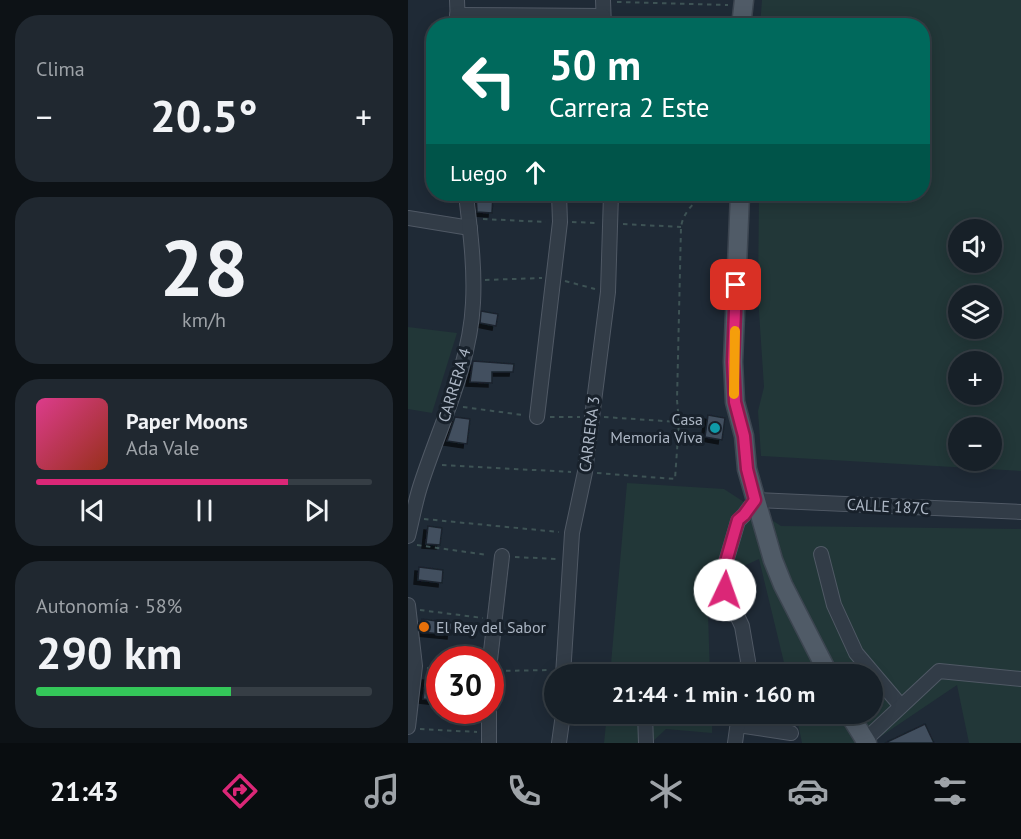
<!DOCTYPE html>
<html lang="es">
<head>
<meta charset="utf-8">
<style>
	:root { --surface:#172028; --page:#202830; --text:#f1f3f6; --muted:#9ea3a8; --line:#363e45; --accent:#db2777 }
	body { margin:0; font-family:"PT Sans",sans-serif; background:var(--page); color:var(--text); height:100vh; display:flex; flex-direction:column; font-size:22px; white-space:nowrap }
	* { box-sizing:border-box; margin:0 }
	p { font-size:20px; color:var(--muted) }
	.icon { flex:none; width:33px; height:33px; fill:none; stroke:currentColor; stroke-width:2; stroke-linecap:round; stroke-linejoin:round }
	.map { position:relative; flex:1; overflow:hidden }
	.details { display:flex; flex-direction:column; gap:15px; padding:15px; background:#0d1216; width:408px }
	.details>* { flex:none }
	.guide { position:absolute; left:18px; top:18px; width:504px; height:183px; border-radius:24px; box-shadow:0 3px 15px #0003,0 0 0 2px var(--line); background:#00695c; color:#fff; overflow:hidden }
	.tools { position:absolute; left:540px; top:219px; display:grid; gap:12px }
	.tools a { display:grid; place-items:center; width:54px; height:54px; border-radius:50%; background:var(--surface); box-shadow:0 3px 15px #0003,0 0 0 2px var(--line); font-size:30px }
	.speed { position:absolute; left:18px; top:646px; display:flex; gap:12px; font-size:30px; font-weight:700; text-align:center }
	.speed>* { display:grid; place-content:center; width:78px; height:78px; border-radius:50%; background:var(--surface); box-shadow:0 3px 15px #0003,0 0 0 2px var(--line); line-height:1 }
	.speed .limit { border:9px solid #d22; background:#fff; color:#111 }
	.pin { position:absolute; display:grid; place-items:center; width:51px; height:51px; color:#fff; margin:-26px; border-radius:12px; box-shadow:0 3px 9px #0006 }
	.me { position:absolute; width:66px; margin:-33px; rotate:3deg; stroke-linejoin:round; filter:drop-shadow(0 0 4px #0008) }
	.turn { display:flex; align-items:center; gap:21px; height:126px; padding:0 24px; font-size:27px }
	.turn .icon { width:78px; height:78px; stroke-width:2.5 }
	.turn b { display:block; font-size:42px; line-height:51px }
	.then { display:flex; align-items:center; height:57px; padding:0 24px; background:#0003; gap:12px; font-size:22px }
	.big { font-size:45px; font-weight:700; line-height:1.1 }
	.details .card { flex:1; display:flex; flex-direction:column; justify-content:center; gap:9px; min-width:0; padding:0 21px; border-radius:24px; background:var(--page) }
	.details .dial { align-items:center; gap:0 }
	.dial b { font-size:78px; line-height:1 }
	.song { display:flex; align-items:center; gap:18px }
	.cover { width:72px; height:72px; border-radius:9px; background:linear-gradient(135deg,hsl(330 70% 55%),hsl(10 70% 35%)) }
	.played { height:6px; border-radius:3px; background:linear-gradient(90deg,var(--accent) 75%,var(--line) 75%) }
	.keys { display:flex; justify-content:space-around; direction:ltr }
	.heat { display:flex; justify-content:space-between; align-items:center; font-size:33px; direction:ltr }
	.charge { height:9px; border-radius:4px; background:linear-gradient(90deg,#34c759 58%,var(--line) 0) }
	.trip { position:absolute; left:136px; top:664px; width:339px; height:60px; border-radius:30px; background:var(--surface); box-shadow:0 3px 15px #0003,0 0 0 2px var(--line); font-weight:700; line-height:60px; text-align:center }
	.menu { display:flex; height:96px; justify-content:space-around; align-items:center; background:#090d10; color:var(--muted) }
	.menu .icon { width:42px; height:42px }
	.menu .current { color:var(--accent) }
	.menu b { font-size:27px; color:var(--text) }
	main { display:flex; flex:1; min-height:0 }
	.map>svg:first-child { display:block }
</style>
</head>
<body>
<main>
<section class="details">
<div class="card"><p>Clima</p>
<div class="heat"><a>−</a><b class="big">20.5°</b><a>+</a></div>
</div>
<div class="card dial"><b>28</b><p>km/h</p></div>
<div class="card">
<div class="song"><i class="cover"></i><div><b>Paper Moons</b><p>Ada Vale</p></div></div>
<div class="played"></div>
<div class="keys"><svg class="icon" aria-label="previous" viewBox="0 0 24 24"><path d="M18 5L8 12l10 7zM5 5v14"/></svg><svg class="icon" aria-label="pause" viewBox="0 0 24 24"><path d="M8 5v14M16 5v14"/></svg><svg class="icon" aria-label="next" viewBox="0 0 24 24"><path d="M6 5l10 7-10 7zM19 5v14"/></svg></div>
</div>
<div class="card"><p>Autonomía · 58%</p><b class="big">290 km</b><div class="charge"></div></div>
</section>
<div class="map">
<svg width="613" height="743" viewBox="0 0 613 743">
	<defs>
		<filter id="shadow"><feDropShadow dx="-4" dy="4" stdDeviation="0" flood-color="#0009"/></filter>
	</defs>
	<rect width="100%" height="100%" fill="#1f2a36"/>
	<g fill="#223738" fill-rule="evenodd">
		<path d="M354 0H613V471L353 456 350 411 356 387 350 297 351 194H514V26L352 25ZM550 230H584V262H550ZM550 296H584V328H550ZM550 362H584V394H550ZM550 428H584V460H550Z"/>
		<polygon points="62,21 127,23 127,25 62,25"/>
		<polygon points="0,327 49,333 24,413 0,409"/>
		<polygon points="219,483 316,489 373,526 613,529 613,743 561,743 549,685 463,743 394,743 388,714 465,714 465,675 379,675 351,559 299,583 302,675 202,675"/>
		<polygon points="199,714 304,714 304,733 258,729 243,743 196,743"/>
	</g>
	<g fill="#424f5e" stroke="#1a232d" stroke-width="1.5" filter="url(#shadow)">
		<polygon points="68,194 85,194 84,213 69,212"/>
		<polygon points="73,311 90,314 88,326 72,323"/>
		<polygon points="65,361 106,364 105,372 84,372 84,383 62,382"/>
		<polygon points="300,415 317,418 314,440 297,437"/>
		<polygon points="47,417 62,419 59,444 39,441"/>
		<polygon points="20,526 34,528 32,545 18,544"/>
		<polygon points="11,567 35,570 34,583 10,580"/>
		<polygon points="14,619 44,623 43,635 13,632"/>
		<polygon points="18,676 32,678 32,701 15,699"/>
		<polygon points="517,724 526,743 477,743"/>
	</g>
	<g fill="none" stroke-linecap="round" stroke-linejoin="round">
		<defs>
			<g id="minor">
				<polyline points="49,0 50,26"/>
				<polyline points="195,0 196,26"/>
				<polyline points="49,15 195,16"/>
				<polyline points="0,218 62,228"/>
				<polyline points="129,417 152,222 151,194"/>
				<path d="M0 536C4 520 7 503 12 487 31 427 62 367 65 303 67 266 62 230 58 194"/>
				<polyline points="413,554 426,605 448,653 493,706"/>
				<polyline points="0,605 7,666 0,727"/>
				<polyline points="82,660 94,556"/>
				<polyline points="155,675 164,533 177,472 200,292 203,194"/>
				<polyline points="338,675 340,661 334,626 317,590 315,572 330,521 336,515 347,500 613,512"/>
				<polyline points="237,714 238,743"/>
				<polyline points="330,725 383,733"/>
				<polyline points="457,740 531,671 613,679"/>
				<polyline points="81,743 81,711"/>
				<polyline points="151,743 155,714"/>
				<polyline points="327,743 331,714"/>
			</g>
			<g id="major">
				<polyline points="333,26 336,0"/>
				<polyline points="332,194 325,362 327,402 336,436 339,469 365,560 375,585 421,675"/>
				<polyline points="441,714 459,743"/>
			</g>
		</defs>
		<use href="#minor" stroke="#505965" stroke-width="16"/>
		<use href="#major" stroke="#3c4550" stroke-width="21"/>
		<g stroke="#3e5355" stroke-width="2" stroke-dasharray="4.5 4.5" stroke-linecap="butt">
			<polyline points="209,2 320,5"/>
			<polyline points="75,219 138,222"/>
			<polyline points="164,222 189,223"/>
			<polyline points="215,224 273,227"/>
			<polyline points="77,280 134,278"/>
			<polyline points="157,281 187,289"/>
			<polyline points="55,407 115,415"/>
			<polyline points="142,417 172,417"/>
			<polyline points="196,417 271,422"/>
			<polyline points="34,465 163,472"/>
			<path d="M189 473 267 479 271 422 269 400 273 227C275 213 285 203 297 194"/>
			<polyline points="16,519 151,532"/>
			<polyline points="9,545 80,555"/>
			<polyline points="107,557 149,559"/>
			<polyline points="12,610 75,618"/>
			<polyline points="19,668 32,670"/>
			<polyline points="89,671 143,670"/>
			<polyline points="12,729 69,732"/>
		</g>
		<use href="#minor" stroke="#323c47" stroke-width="14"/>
		<use href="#major" stroke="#505b67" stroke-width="18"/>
	</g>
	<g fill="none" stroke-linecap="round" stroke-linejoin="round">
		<defs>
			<polyline id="route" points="317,590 315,572 330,520 336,515 347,500 339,469 336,436 327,402 325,362 328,285"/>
		</defs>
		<use href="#route" stroke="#8e194d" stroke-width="15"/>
		<use href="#route" stroke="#db2777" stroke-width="10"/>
		<polyline stroke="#f59e0b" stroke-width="10" points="326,394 327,331"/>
	</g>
	<circle fill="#0f9aa8" stroke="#18212b" stroke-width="2" cx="307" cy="428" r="6"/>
	<circle fill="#e8710a" stroke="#18212b" stroke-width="2" cx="16" cy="627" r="6"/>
	<g text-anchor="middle" stroke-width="6" stroke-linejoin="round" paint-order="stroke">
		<g font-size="16" fill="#acb6c4" stroke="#18212b">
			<text transform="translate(46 385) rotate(-73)" y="6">CARRERA 4</text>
			<text transform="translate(181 434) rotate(-83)" y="6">CARRERA 3</text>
			<text transform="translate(480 506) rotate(3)" y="6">CALLE 187C</text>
		</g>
		<g font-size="16" fill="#acb6c4" stroke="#18212b" text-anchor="end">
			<text x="295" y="425">Casa<tspan x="295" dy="18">Memoria Viva</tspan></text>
			<text x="28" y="633" text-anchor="start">El Rey del Sabor</text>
		</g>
	</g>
</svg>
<div class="tools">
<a><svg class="icon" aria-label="sound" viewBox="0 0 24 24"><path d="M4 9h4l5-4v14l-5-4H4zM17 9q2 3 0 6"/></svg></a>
<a><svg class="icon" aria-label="layers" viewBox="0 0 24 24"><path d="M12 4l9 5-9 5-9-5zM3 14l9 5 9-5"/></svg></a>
<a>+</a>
<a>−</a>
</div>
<div class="speed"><div class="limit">30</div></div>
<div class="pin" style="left:328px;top:285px;background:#d93025"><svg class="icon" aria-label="arrive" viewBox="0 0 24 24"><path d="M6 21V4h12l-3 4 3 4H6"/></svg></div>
<svg class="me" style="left:317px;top:590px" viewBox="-20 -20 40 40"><circle r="19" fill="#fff"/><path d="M0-13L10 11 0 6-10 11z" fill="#db2777"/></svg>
<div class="trip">21:44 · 1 min · 160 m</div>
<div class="guide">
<div class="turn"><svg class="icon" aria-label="left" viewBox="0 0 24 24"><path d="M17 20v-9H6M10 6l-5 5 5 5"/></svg><div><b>50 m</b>Carrera 2 Este</div></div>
<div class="then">Luego<svg class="icon" aria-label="ahead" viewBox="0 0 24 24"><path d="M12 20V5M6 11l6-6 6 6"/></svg></div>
</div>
</div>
</main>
<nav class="menu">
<b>21:43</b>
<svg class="icon current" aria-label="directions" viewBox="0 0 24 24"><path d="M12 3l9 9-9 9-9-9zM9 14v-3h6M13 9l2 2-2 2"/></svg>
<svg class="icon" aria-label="music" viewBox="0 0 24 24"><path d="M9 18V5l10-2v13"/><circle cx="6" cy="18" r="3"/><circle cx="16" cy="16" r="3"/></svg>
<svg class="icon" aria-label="phone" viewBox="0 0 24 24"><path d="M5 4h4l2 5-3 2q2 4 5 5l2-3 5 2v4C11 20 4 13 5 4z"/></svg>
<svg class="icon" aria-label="climate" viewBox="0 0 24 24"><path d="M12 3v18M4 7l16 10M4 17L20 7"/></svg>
<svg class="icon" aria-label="car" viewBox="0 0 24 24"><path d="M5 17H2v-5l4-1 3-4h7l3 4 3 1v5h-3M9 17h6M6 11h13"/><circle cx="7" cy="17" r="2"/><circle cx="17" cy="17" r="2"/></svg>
<svg class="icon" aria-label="filters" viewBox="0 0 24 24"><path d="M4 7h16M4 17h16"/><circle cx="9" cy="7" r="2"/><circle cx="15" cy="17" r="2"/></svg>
</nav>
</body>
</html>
